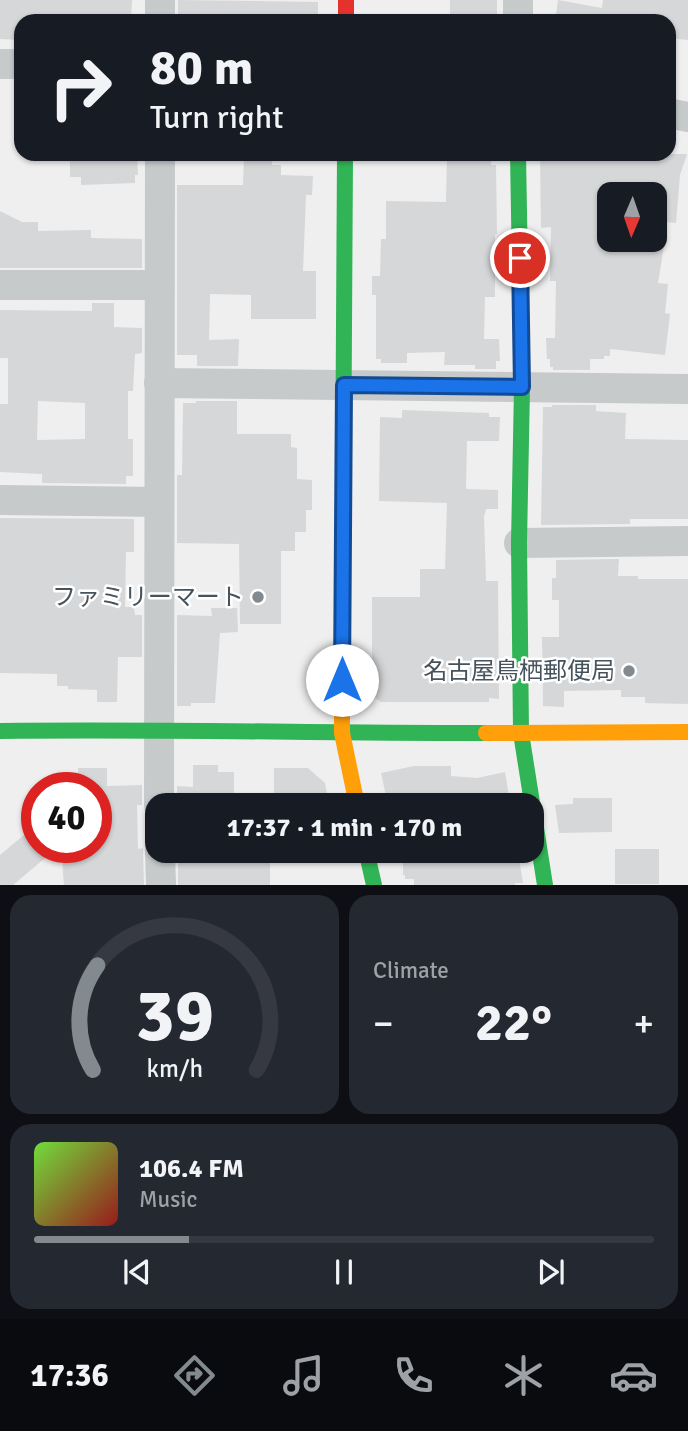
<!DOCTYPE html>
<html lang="en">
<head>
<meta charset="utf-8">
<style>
	:root { --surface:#171b24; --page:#242831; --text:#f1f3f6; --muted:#9ea1a6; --line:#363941; --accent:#828a8f }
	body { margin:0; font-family:Signika,"Noto Sans JP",sans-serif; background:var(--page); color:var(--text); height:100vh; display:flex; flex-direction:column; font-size:26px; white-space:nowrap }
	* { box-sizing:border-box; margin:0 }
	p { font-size:23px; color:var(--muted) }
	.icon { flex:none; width:38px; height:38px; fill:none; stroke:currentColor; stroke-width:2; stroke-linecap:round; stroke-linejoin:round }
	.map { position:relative; height:885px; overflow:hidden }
	.details { display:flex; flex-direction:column; gap:10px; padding:10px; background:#0d0f14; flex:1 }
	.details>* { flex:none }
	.top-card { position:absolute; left:14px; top:14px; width:662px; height:147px; border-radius:21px; box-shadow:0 2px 5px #0004; background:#171b24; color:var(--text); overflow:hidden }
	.needle { width:46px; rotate:182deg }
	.tools { position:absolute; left:597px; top:182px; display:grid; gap:14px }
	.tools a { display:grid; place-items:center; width:70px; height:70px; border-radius:14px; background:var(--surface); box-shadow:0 2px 5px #0004; font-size:35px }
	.speed { position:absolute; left:21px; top:772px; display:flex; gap:14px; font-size:35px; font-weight:700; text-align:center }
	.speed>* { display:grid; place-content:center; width:91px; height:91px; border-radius:50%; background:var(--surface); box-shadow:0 2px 5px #0004; line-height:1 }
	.speed .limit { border:10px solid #d22; background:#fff; color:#111 }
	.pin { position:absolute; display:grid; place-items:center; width:60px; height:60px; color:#fff; margin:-30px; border:4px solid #fff; border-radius:50%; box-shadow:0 2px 7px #0007 }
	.me { position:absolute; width:77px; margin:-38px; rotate:0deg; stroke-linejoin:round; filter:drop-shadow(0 0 5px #0008) }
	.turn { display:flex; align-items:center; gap:24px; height:147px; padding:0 21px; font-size:32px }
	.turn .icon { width:91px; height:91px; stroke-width:2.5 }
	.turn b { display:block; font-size:49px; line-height:60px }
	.big { font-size:52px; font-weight:800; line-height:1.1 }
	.details .widget { flex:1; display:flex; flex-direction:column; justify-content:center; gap:10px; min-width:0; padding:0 24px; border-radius:21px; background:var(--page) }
	.details .dial { align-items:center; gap:0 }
	.dial svg { height:182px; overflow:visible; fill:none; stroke:var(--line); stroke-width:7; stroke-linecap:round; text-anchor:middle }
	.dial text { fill:var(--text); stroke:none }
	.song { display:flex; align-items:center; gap:21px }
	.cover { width:84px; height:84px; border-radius:10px; background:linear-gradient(135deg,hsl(100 70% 55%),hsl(0 70% 35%)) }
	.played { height:7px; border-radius:4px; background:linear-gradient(90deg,var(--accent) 25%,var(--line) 25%) }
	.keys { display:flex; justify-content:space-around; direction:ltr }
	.heat { display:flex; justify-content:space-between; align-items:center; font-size:38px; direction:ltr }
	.details .tiles { flex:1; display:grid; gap:10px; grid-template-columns:1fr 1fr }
	.widget:last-child { grid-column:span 2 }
	.trip { position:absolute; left:145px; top:793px; width:399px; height:70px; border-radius:21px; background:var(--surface); box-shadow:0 2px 5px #0004; font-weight:800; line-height:70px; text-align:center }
	.tab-bar { display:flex; height:112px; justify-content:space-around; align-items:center; background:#090b0e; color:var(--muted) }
	.tab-bar .icon { width:49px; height:49px }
	.tab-bar .current { color:var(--accent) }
	.tab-bar b { font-size:32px; color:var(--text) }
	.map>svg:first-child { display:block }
</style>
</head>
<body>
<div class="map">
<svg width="688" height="885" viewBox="0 0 688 885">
	<rect width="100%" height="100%" fill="#f0efef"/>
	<g fill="#d6d7d8" fill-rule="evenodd">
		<polygon points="0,0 132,0 131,21 21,21 21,40 0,39"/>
		<polygon points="178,0 318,2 318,21 178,21"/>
		<polygon points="450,0 497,0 497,19 450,21"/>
		<polygon points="558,0 602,8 603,0 688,0 688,40 668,38 668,21 555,21"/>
		<polygon points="70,154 137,154 138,175 135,175 135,183 81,185 81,177 70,177"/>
		<polygon points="244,154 272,154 272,165 281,165 281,175 313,176 312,195 306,195 303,271 316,271 316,319 251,319 251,295 210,294 209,340 239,339 238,366 197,366 197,355 177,355 177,185 243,185"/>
		<polygon points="447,154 492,155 491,165 496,165 497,234 495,234 495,297 485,297 484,339 499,339 500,361 496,361 496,369 475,369 475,365 444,365 445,352 407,353 407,363 381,363 381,359 376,359 376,295 372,295 372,276 380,276 381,239 386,239 386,201 446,202"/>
		<polygon points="620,154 687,154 680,175 676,223 654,221 654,191 610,188 609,240 665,240 658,283 668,284 665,313 670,314 665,355 610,349 610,356 604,356 604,359 590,359 590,370 553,370 553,367 550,367 550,359 547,359 546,338 555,338 556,281 550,281 551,227 541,228 540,157 573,157 573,161 620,161"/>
		<polygon points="0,211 22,222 38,222 38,231 91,230 91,238 142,239 142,268 0,268"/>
		<path d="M92 303H114V327L142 328V353L135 354 133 391H128V439H133V476H126V484L42 483V474L0 472V404H8V358H0V310L92 311ZM38 401 85 403V439L37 440Z"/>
		<polygon points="196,401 237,401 237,434 291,434 291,447 297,448 297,479 312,480 312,510 306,510 306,532 295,532 295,551 281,551 281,624 240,624 239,544 177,543 177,475 182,475 183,403 196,403"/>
		<polygon points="552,405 596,405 596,411 626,413 625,439 688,440 688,519 630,519 630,524 541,525 543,407 552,407"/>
		<polygon points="402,410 489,413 489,417 500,417 499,441 467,441 466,489 498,490 498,509 486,509 484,517 486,581 498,581 499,699 489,698 489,702 381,702 372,696 372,597 420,597 420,569 445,569 447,503 379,501 380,417 402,418"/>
		<polygon points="0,518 134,519 134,552 126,552 125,607 134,607 135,615 142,615 142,657 118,657 117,702 97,702 97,690 68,689 68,686 57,686 57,674 0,673"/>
		<polygon points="619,559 618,576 638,576 638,579 688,579 688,704 645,703 645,697 621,697 621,690 564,691 564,707 543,706 542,637 559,637 559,600 552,600 552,578 556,578 556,560"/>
		<polygon points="211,608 237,608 238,632 220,633 215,703 191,703 191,706 177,706 177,615 212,616"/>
		<polygon points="193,765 218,765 218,772 234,772 234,805 177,805 177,786 193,787"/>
		<polygon points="414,766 451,766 451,776 477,778 505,772 509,796 500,798 501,805 388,805 381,773"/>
		<polygon points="78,768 107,768 107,786 142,785 142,805 137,805 138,849 143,848 144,885 64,885 61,847 96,847 96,788 78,788"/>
		<polygon points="274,768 308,768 325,783 329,805 274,805"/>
		<polygon points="573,798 612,798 612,832 559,833 555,805 573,804"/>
		<polygon points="30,830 37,838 37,847 44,847 50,854 13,885 0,885 0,855"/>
		<rect x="615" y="849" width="44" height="35"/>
		<rect x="178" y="850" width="92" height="35"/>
		<polygon points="403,850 518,852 523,883 515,883 515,885 414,885 414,879 405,879 405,875 403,875"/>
	</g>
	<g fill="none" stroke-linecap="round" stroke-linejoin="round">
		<g stroke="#c6cacb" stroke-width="30">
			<polyline points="160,21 160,0"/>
			<polyline points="518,21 518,0"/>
			<polyline points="0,64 21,64"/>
			<polyline points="668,113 688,117"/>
			<polyline points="0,285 159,285"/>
			<polyline points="159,383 688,389"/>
			<polyline points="0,500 159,502"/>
			<polyline points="519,543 688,541"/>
			<polyline points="159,805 160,154"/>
			<polyline points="160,850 161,885"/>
		</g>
		<g stroke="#30b455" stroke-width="16">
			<polyline points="518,154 522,387 519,543 521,733 545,885"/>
			<polyline points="342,667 345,154"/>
			<path d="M0 731C162 729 324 733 486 733"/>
			<polyline points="366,850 374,885"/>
		</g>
		<g stroke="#ff9f0a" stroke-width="16">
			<polyline points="342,667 342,733 357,805"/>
			<polyline points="486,733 688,732"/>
		</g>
		<polyline stroke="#e5322d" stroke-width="16" points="346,0 346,21"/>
	</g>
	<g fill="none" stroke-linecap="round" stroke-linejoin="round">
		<defs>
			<polyline id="route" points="342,680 344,385 522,387 520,258"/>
		</defs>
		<use href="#route" stroke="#114b97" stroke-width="18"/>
		<use href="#route" stroke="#1a73e8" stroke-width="12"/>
	</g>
	<g fill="#828a8f" stroke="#fff" stroke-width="2.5">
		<circle cx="258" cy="597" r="7"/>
		<circle cx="629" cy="671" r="7"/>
	</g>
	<g text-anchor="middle" stroke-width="5" stroke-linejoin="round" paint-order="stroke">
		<g font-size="24" fill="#46535c" stroke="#fff" text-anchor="end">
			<text x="244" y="605">ファミリーマート</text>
			<text x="615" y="679">名古屋鳥栖郵便局</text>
		</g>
	</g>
</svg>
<div class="tools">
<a><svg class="needle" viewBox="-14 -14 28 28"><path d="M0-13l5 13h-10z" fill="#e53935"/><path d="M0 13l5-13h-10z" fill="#9ea1a6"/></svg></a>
</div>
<div class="speed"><div class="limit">40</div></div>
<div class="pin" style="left:520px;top:258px;background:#d93025"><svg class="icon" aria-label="arrive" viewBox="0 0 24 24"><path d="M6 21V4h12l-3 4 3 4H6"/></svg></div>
<svg class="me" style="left:342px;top:680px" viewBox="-20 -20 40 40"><circle r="19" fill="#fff"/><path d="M0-13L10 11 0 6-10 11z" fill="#1a73e8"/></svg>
<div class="trip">17:37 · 1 min · 170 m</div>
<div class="top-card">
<div class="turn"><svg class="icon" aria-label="right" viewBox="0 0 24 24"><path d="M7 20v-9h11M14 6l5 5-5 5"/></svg><div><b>80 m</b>Turn right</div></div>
</div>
</div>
<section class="details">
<div class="tiles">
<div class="widget dial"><svg viewBox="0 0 100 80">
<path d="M14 69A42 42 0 1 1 86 69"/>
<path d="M14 69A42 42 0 0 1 16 23" stroke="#828a8f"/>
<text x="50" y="56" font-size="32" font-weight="700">39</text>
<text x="50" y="72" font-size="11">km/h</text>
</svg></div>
<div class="widget"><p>Climate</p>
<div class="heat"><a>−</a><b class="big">22°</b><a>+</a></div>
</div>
<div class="widget">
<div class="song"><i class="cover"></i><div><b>106.4 FM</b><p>Music</p></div></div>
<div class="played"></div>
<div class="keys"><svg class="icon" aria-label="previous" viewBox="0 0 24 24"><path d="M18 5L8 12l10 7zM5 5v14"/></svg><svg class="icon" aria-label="pause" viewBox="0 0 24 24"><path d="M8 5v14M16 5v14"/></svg><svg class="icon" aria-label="next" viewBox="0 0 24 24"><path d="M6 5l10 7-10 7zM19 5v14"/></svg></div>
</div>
</div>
</section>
<nav class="tab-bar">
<b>17:36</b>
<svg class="icon current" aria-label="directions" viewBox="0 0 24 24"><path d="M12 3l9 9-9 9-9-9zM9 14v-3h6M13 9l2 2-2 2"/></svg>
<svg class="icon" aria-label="music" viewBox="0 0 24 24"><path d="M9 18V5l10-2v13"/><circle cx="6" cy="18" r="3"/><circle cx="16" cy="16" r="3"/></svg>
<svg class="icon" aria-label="phone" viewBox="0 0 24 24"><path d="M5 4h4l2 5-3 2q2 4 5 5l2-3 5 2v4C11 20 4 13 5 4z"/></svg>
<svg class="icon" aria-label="climate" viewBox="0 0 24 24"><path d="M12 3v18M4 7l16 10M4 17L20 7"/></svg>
<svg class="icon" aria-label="car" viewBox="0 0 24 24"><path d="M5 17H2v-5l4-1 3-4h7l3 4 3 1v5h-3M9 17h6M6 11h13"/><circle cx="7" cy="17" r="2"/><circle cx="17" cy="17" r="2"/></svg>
</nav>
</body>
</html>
